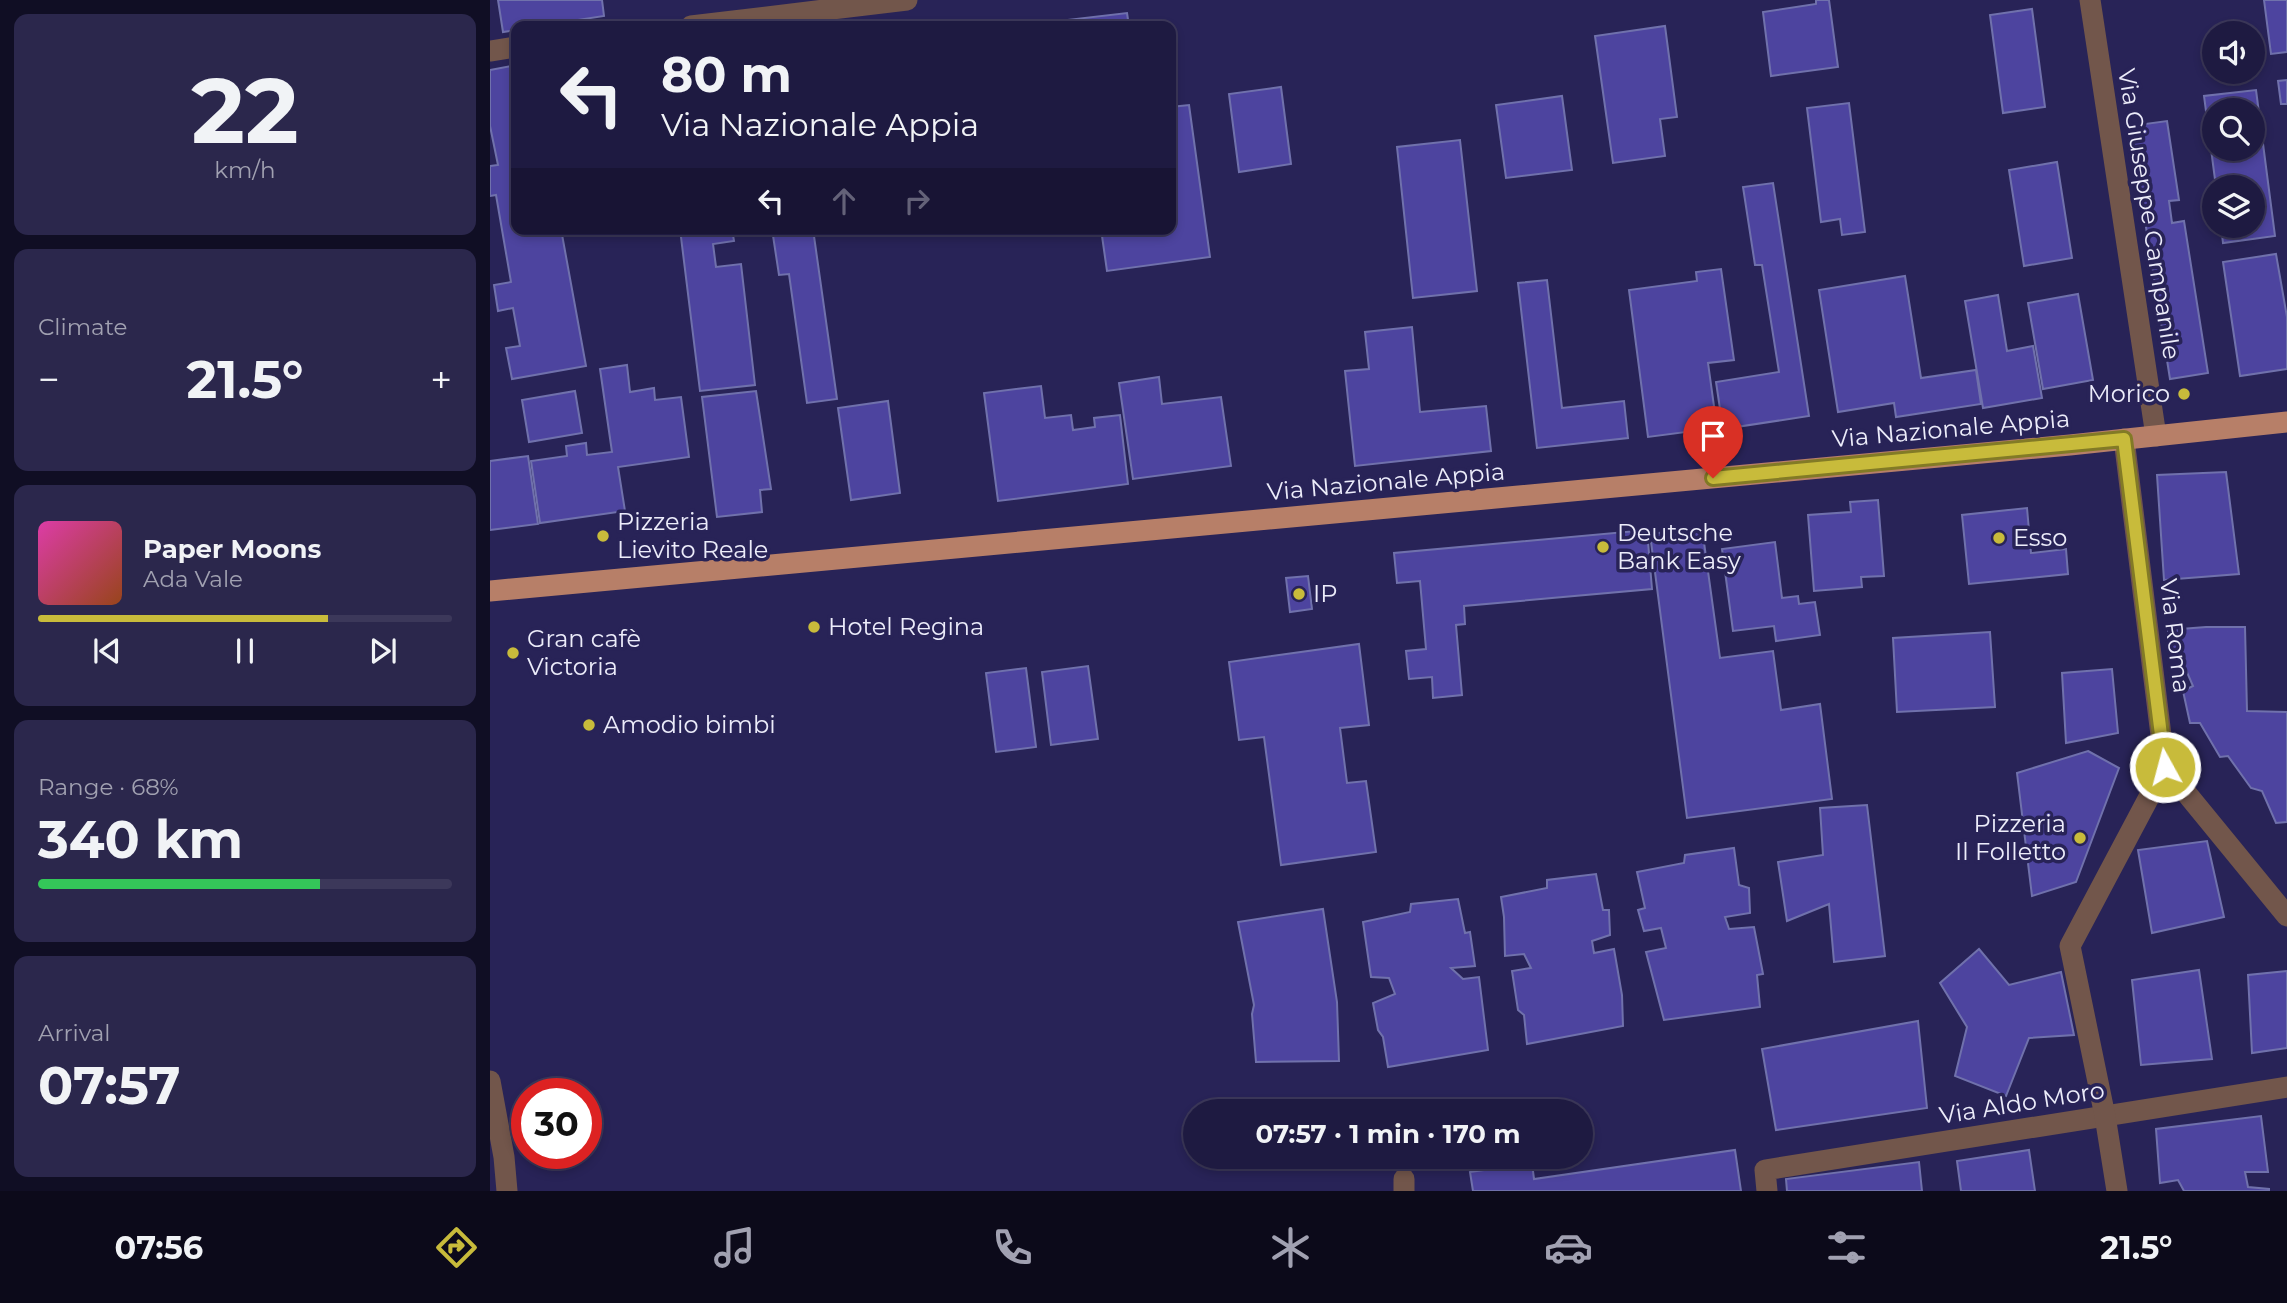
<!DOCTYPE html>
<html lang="en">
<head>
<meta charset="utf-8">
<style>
	:root { --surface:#1e1a41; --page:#2b274c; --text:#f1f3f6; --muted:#a1a1b1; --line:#3c385a; --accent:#c8bb3b }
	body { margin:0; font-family:Montserrat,sans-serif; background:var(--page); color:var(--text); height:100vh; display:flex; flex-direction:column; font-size:26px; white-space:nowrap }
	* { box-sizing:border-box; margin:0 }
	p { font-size:23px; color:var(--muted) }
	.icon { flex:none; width:38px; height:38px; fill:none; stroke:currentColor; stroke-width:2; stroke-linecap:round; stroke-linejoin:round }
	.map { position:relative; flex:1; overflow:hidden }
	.details { display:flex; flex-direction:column; gap:14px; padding:14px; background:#100e24; width:490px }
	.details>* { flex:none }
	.banner { position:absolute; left:21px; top:21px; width:665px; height:214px; border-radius:14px; box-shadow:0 4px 10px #0003,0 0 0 2px var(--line); background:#1e1a41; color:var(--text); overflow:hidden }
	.fabs { position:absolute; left:1712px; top:21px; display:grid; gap:14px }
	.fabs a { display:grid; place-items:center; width:63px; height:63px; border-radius:50%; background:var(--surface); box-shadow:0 4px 10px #0003,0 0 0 2px var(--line); font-size:35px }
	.speed { position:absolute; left:21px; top:1078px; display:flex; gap:14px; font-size:35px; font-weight:700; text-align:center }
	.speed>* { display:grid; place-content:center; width:91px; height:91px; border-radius:50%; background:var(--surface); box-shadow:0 4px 10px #0003,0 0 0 2px var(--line); line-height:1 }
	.speed .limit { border:10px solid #d22; background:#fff; color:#111 }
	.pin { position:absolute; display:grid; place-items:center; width:60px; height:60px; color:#fff; margin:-72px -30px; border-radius:50% 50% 50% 0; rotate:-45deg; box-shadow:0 0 7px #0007 }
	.pin .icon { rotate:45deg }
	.me { position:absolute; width:77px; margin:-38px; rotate:353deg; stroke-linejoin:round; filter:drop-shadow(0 0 5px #0008) }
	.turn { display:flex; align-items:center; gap:24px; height:147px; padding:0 35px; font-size:32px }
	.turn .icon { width:91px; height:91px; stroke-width:2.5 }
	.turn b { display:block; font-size:49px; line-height:60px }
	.lanes { display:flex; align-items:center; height:66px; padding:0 35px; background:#0003; justify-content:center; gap:35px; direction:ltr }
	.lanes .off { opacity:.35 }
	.big { font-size:52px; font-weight:700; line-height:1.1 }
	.details .card { flex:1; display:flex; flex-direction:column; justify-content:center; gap:10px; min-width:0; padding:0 24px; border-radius:14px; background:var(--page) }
	.details .dial { align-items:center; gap:0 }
	.dial b { font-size:91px; line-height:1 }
	.song { display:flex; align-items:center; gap:21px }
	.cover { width:84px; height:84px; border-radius:10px; background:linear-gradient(135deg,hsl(320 70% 55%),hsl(20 70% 35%)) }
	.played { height:7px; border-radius:4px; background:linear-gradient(90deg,var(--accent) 70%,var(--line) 70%) }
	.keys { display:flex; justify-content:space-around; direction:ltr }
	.heat { display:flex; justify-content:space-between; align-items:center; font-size:38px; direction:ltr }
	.charge { height:10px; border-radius:5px; background:linear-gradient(90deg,#34c759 68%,var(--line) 0) }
	.trip { position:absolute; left:693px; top:1099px; width:410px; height:70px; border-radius:35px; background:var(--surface); box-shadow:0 4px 10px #0003,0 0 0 2px var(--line); font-weight:700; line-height:70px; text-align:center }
	.tab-bar { display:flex; height:112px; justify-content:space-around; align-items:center; background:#0c0a1a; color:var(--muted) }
	.tab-bar .icon { width:49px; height:49px }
	.tab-bar .active { color:var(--accent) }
	.tab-bar b { font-size:32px; color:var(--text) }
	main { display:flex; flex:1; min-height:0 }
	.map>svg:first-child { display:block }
</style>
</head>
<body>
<main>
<section class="details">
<div class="card dial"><b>22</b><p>km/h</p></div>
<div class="card"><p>Climate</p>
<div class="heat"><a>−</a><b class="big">21.5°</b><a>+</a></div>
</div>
<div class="card">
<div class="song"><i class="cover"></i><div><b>Paper Moons</b><p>Ada Vale</p></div></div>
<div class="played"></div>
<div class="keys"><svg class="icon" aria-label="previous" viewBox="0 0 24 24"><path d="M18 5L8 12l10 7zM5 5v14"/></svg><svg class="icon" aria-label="pause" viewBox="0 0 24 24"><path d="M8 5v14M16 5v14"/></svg><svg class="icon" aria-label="next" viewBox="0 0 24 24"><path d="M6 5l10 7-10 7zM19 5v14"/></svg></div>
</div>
<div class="card"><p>Range · 68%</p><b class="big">340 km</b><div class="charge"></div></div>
<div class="card"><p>Arrival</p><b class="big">07:57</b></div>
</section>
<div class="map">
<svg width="1797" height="1191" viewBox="0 0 1797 1191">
	<rect width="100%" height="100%" fill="#282357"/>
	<g fill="#4d449f" stroke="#7071ac" stroke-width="2" fill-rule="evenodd">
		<polygon points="8,0 112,0 114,16 49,26 26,26 26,30 13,32"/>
		<polygon points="1326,0 1339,0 1348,67 1281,76 1273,12 1326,4"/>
		<polygon points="1774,0 1797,0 1797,52 1781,54"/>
		<polygon points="1542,9 1555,107 1513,113 1500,15"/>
		<polygon points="637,13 639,26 569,26 568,21"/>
		<polygon points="1175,26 1187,117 1170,119 1175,156 1123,163 1105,36"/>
		<polygon points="26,65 26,229 71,229 96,366 22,379 16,348 30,346 23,308 8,311 4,285 21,282 6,195 0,196 0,166 8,165 0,126 0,70"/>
		<polygon points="1797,80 1797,104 1791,104 1788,81"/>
		<polygon points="791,87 801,164 749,172 739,94"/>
		<path d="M1766 90 1785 236 1733 243 1731 226H1762V187H1726L1714 96ZM1724 110H1762V149H1724Z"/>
		<polygon points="1072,96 1082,170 1016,178 1006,105"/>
		<polygon points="1359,103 1375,232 1352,235 1350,219 1331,222 1317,108"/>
		<polygon points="699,105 720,257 617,271 611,229 681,229 681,107"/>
		<polygon points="1677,121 1689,200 1679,201 1682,223 1694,221 1718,373 1680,379 1640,126"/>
		<polygon points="970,140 987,291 923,298 907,147"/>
		<polygon points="1567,162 1582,258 1534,266 1519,170"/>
		<polygon points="1283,183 1319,416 1233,429 1226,382 1289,372 1272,265 1265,265 1253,187"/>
		<polygon points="190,229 242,229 244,241 223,244 226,267 251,264 265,385 210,391"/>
		<polygon points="282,229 323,229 347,399 317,403 299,274 289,275"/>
		<polygon points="1786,254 1797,317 1797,369 1750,376 1733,262"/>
		<polygon points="1231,269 1244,360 1218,363 1227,428 1158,437 1139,290 1207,281 1206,272"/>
		<polygon points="1415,276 1431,378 1486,370 1491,404 1406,417 1404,403 1348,412 1329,290"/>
		<polygon points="1057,280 1072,408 1134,401 1138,438 1047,448 1028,283"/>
		<polygon points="1588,294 1603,380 1553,389 1538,303"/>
		<polygon points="1508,295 1517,351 1543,346 1552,398 1493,408 1475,301"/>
		<polygon points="922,327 930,412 996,406 1001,451 865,466 855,371 879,369 875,332"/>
		<polygon points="137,365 140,392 164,388 165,400 191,397 199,457 128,467 135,511 50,523 41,461 77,456 76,446 96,443 97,455 122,452 110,369"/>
		<polygon points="669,377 672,404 731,397 741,466 643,479 629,383"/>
		<polygon points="551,386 555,418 581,415 583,430 605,427 604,418 630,415 638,484 508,501 494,393"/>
		<polygon points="85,391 92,433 39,442 32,400"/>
		<polygon points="266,391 281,489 270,490 272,512 227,517 212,397"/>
		<polygon points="398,401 410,493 361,500 348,408"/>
		<polygon points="38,456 48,524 0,530 0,461"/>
		<polygon points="1736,472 1749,574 1674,580 1667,475"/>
		<polygon points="1388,500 1394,576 1371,577 1372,587 1324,591 1318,515 1361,512 1360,502"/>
		<polygon points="1537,508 1541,553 1576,549 1578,574 1479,584 1472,515"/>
		<polygon points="1212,528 1230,658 1283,651 1291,710 1330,704 1342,799 1197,818 1160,534"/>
		<polygon points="1157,530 1162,589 974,606 975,624 966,625 972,695 943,698 942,677 919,679 916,651 936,649 930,581 907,583 904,553"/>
		<polygon points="1285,542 1292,598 1308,596 1309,604 1325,602 1330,635 1286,641 1284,626 1243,631 1232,549"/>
		<polygon points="818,576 822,609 800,612 796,578"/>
		<polygon points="1716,627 1755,627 1757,711 1797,712 1797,822 1786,823 1772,791 1761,788 1738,756 1730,757 1710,723 1700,723 1693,691 1703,686 1693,663 1678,644 1678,630"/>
		<polygon points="1500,632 1505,707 1407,712 1403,638"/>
		<polygon points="869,644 879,725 850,728 857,783 876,781 886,852 791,865 774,737 749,740 739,662"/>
		<polygon points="598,666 608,739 561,745 552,672"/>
		<polygon points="536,668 546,747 506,752 496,673"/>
		<polygon points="1622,669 1628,733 1576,743 1572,673"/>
		<polygon points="1598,751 1629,768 1586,882 1542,896 1527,773"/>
		<polygon points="1377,805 1395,956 1344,962 1339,904 1297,921 1288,862 1333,855 1330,808"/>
		<polygon points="1717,841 1734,917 1662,933 1648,850"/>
		<polygon points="1244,848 1249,885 1259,888 1260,913 1235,917 1239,929 1264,927 1273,974 1267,975 1270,1007 1174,1020 1156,952 1176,948 1171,928 1154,931 1148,910 1155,908 1147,872 1194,863 1195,855"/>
		<polygon points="1106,874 1113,910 1119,910 1120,935 1102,941 1104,953 1124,949 1132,995 1133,1026 1037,1044 1034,1015 1028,1010 1022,971 1041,968 1034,954 1015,956 1014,917 1011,897 1057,888 1057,880"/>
		<polygon points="968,899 975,933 980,932 985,966 961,968 973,979 989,977 998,1050 898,1067 893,1037 888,1030 883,1003 905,994 899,978 881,977 873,922 920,912 921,904"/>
		<polygon points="833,909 847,1002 849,1061 766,1062 762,1014 764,1005 748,922"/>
		<polygon points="1489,949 1519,985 1571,972 1584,1035 1539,1038 1516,1096 1465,1076 1477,1027 1450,983"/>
		<polygon points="1709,970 1722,1059 1651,1065 1642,980"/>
		<polygon points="1797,971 1797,1048 1762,1053 1758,975"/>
		<polygon points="1428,1021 1437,1108 1286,1130 1272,1049"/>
		<polygon points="1771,1116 1778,1172 1755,1172 1758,1187 1779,1189 1779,1191 1694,1191 1688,1180 1670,1183 1666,1129"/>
		<polygon points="1245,1150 1251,1191 983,1191 980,1172 1042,1163 1044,1179"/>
		<polygon points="1539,1150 1545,1191 1471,1191 1467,1161"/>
		<polygon points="1429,1162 1432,1191 1297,1191 1296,1179"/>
	</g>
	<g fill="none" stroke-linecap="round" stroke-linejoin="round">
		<g stroke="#72564b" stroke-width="21">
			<polyline points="1600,0 1666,436"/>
			<polyline points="201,26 417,0"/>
			<polyline points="0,51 26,47"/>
			<polyline points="1675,767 1797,916"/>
			<polyline points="0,1081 14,1157 17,1191"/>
			<polyline points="914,1191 914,1179"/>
			<polyline points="1277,1191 1275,1170 1797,1087"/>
			<polyline points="1627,1191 1615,1116 1580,946 1675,767 1634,439"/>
		</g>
		<polyline stroke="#b77f68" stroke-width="21" points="0,591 1580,445 1797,422"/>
	</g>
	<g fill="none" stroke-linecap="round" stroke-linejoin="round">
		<defs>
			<polyline id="route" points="1223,478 1634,439 1675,767"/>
		</defs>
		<use href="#route" stroke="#827a26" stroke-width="18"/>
		<use href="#route" stroke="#c8bb3b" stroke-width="12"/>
	</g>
	<g fill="#c8bb3b" stroke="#282357" stroke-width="2.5">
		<circle cx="1694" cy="394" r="7"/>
		<circle cx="113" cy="536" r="7"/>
		<circle cx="1509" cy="538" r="7"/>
		<circle cx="1113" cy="547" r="7"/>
		<circle cx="809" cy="594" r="7"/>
		<circle cx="324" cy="627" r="7"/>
		<circle cx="23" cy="653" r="7"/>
		<circle cx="99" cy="725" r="7"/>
		<circle cx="1590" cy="838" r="7"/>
	</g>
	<g text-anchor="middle" stroke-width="7" stroke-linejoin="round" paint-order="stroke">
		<g font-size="24" fill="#ececfa" stroke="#282357">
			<text transform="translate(1659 214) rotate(81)" y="8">Via Giuseppe Campanile</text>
			<text transform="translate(1461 429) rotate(-5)" y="8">Via Nazionale Appia</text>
			<text transform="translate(896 482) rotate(-5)" y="8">Via Nazionale Appia</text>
			<text transform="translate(1685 636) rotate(83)" y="8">Via Roma</text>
			<text transform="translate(1532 1103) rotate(-9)" y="8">Via Aldo Moro</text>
		</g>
		<g font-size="24" fill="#ececfa" stroke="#282357" text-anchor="start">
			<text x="1680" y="402" text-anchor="end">Morico</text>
			<text x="127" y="530">Pizzeria<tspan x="127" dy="28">Lievito Reale</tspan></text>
			<text x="1127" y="541">Deutsche<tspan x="1127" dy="28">Bank Easy</tspan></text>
			<text x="1523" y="546">Esso</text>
			<text x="823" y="602">IP</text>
			<text x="338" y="635">Hotel Regina</text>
			<text x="37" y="647">Gran cafè<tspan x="37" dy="28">Victoria</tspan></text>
			<text x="113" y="733">Amodio bimbi</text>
			<text x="1576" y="832" text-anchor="end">Pizzeria<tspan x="1576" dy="28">Il Folletto</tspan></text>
		</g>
	</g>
</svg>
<div class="fabs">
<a><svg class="icon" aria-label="sound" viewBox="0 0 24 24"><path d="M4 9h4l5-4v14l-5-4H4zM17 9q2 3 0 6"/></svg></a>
<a><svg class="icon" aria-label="search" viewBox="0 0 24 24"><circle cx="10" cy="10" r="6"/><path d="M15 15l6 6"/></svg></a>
<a><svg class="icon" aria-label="layers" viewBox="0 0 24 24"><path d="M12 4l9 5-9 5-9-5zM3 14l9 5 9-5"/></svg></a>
</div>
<div class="speed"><div class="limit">30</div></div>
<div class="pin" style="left:1223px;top:478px;background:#d93025"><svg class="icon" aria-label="arrive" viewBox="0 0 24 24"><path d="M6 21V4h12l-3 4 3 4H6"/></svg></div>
<svg class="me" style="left:1675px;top:767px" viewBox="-20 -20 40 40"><circle r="17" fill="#c8bb3b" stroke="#fff" stroke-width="3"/><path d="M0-11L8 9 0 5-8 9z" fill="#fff"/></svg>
<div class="trip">07:57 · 1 min · 170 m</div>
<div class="banner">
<div class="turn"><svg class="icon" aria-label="left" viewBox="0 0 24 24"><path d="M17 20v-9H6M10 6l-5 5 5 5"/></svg><div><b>80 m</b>Via Nazionale Appia</div></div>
<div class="lanes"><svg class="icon" aria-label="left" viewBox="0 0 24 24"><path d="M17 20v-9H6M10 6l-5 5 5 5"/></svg><svg class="icon off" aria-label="ahead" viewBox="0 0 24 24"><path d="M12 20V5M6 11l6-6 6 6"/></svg><svg class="icon off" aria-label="right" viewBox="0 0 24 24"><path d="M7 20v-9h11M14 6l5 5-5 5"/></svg></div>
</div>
</div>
</main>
<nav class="tab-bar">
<b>07:56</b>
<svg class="icon active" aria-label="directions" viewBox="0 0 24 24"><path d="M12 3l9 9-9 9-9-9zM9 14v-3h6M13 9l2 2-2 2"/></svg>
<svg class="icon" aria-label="music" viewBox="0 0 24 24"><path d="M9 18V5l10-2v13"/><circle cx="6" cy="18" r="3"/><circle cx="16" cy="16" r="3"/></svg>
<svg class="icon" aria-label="phone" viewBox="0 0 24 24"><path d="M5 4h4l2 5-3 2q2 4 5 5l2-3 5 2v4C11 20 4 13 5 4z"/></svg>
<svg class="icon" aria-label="climate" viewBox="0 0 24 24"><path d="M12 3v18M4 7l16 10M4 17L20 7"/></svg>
<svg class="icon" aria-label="car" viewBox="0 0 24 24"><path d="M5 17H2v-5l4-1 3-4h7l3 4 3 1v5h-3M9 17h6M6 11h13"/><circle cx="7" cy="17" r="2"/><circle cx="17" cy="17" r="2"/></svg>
<svg class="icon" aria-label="filters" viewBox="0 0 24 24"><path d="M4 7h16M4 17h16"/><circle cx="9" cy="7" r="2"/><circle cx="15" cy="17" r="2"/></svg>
<b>21.5°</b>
</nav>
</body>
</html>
